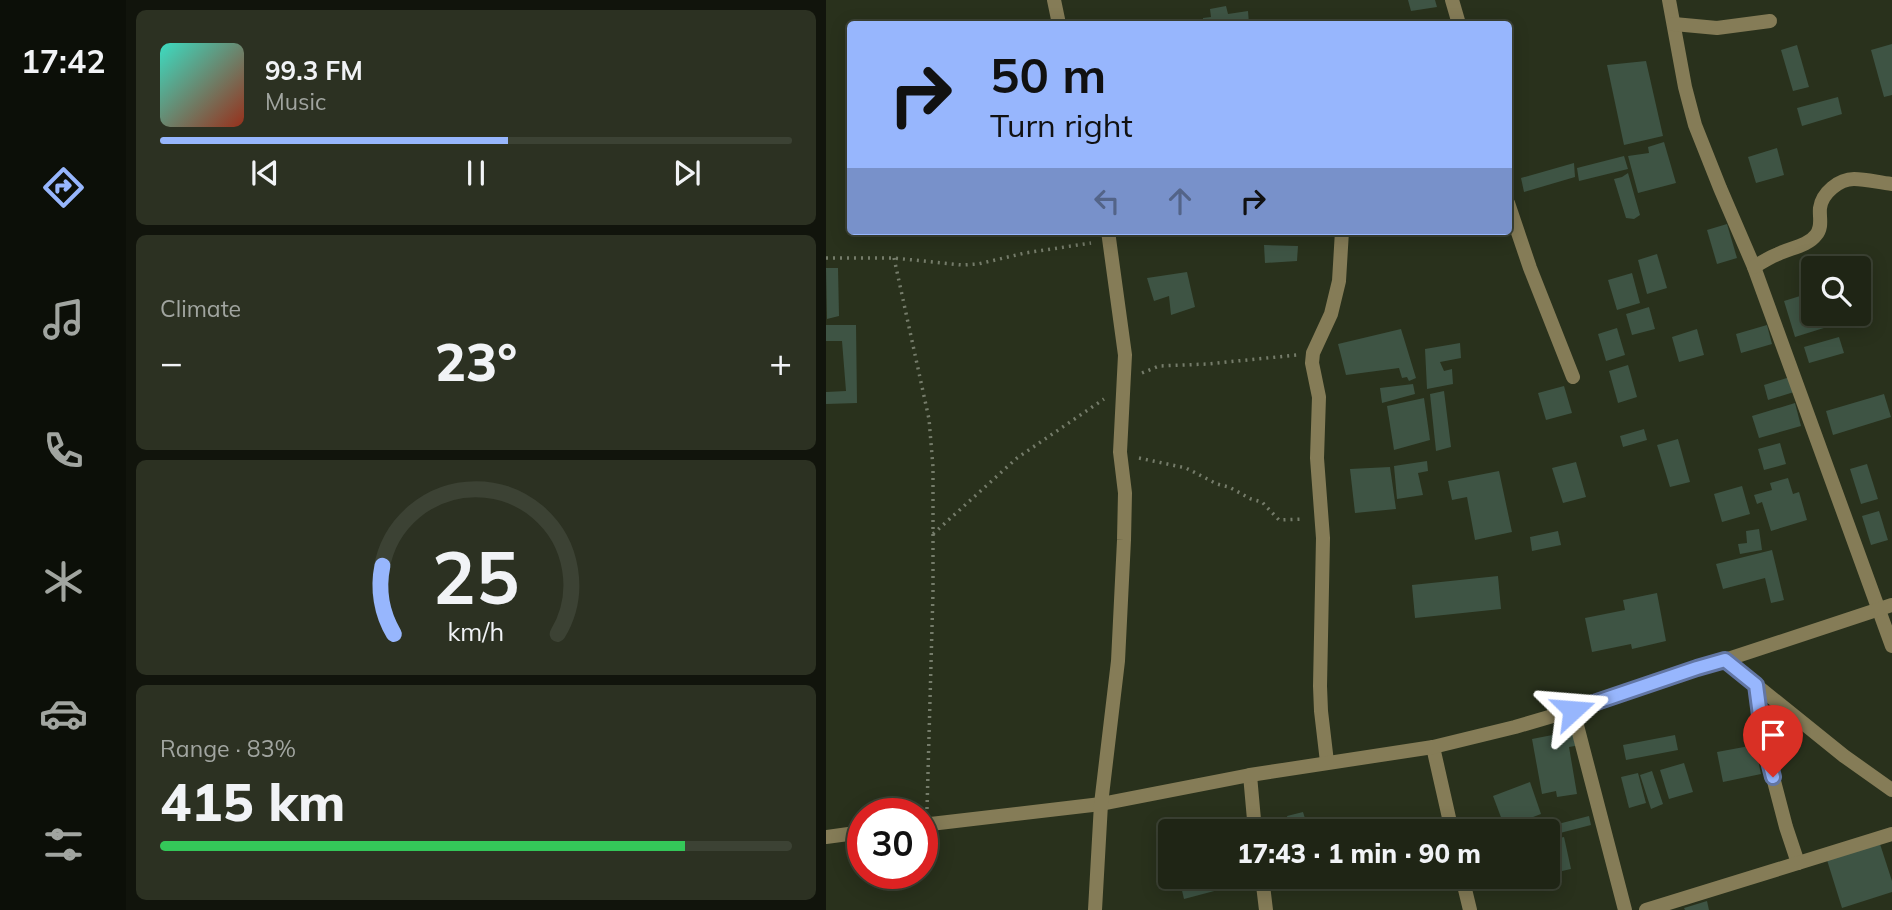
<!DOCTYPE html>
<html lang="en">
<head>
<meta charset="utf-8">
<style>
	:root { --surface:#1f2515; --page:#2c3122; --text:#f1f3f6; --muted:#a1a5a0; --line:#3c4234; --accent:#97b6fd }
	body { margin:0; font-family:Mulish,sans-serif; background:var(--page); color:var(--text); height:100vh; display:flex; flex-direction:column; font-size:26px; white-space:nowrap }
	* { box-sizing:border-box; margin:0 }
	p { font-size:23px; color:var(--muted) }
	.icon { flex:none; width:38px; height:38px; fill:none; stroke:currentColor; stroke-width:2; stroke-linecap:round; stroke-linejoin:round }
	.map { position:relative; flex:1; overflow:hidden }
	.side { display:flex; flex-direction:column; gap:10px; padding:10px; background:#11140c; width:700px }
	.side>* { flex:none }
	.guide { position:absolute; left:21px; top:21px; width:665px; height:214px; border-radius:7px; box-shadow:0 4px 18px #0003,0 0 0 2px var(--line); background:#97b6fd; color:#111; overflow:hidden }
	.fabs { position:absolute; left:975px; top:256px; display:grid; gap:14px }
	.fabs a { display:grid; place-items:center; width:70px; height:70px; border-radius:7px; background:var(--surface); box-shadow:0 4px 18px #0003,0 0 0 2px var(--line); font-size:35px }
	.speed { position:absolute; left:21px; top:798px; display:flex; gap:14px; font-size:35px; font-weight:700; text-align:center }
	.speed>* { display:grid; place-content:center; width:91px; height:91px; border-radius:50%; background:var(--surface); box-shadow:0 4px 18px #0003,0 0 0 2px var(--line); line-height:1 }
	.speed .limit { border:10px solid #d22; background:#fff; color:#111 }
	.pin { position:absolute; display:grid; place-items:center; width:60px; height:60px; color:#fff; margin:-72px -30px; border-radius:50% 50% 50% 0; rotate:-45deg; box-shadow:0 0 7px #0007 }
	.pin .icon { rotate:45deg }
	.me { position:absolute; width:77px; margin:-38px; rotate:71deg; stroke-linejoin:round; filter:drop-shadow(0 0 5px #0008) }
	.turn { display:flex; align-items:center; gap:24px; height:147px; padding:0 28px; font-size:32px }
	.turn .icon { width:91px; height:91px; stroke-width:2.5 }
	.turn b { display:block; font-size:49px; line-height:60px }
	.lanes { display:flex; align-items:center; height:66px; padding:0 28px; background:#0003; justify-content:center; gap:35px; direction:ltr }
	.lanes .off { opacity:.35 }
	.big { font-size:52px; font-weight:800; line-height:1.1 }
	.side .tile { flex:1; display:flex; flex-direction:column; justify-content:center; gap:10px; min-width:0; padding:0 24px; border-radius:10px; background:var(--page) }
	.side .dial { align-items:center; gap:0 }
	.dial svg { height:182px; overflow:visible; fill:none; stroke:var(--line); stroke-width:7; stroke-linecap:round; text-anchor:middle }
	.dial text { fill:var(--text); stroke:none }
	.song { display:flex; align-items:center; gap:21px }
	.cover { width:84px; height:84px; border-radius:10px; background:linear-gradient(135deg,hsl(170 70% 55%),hsl(10 70% 35%)) }
	.played { height:7px; border-radius:4px; background:linear-gradient(90deg,var(--accent) 55%,var(--line) 55%) }
	.keys { display:flex; justify-content:space-around; direction:ltr }
	.heat { display:flex; justify-content:space-between; align-items:center; font-size:38px; direction:ltr }
	.charge { height:10px; border-radius:5px; background:linear-gradient(90deg,#34c759 83%,var(--line) 0) }
	.trip { position:absolute; left:332px; top:819px; width:402px; height:70px; border-radius:7px; background:var(--surface); box-shadow:0 4px 18px #0003,0 0 0 2px var(--line); font-weight:800; line-height:70px; text-align:center }
	main { display:flex; flex:1; min-height:0 }
	.tabs { display:flex; flex-direction:column; width:126px; justify-content:space-around; align-items:center; background:#0c0f08; color:var(--muted) }
	.tabs .icon { width:49px; height:49px }
	.tabs .on { color:var(--accent) }
	.tabs b { font-size:32px; color:var(--text) }
	.map>svg:first-child { display:block }
</style>
</head>
<body>
<main>
<nav class="tabs">
<b>17:42</b>
<svg class="icon on" aria-label="directions" viewBox="0 0 24 24"><path d="M12 3l9 9-9 9-9-9zM9 14v-3h6M13 9l2 2-2 2"/></svg>
<svg class="icon" aria-label="music" viewBox="0 0 24 24"><path d="M9 18V5l10-2v13"/><circle cx="6" cy="18" r="3"/><circle cx="16" cy="16" r="3"/></svg>
<svg class="icon" aria-label="phone" viewBox="0 0 24 24"><path d="M5 4h4l2 5-3 2q2 4 5 5l2-3 5 2v4C11 20 4 13 5 4z"/></svg>
<svg class="icon" aria-label="climate" viewBox="0 0 24 24"><path d="M12 3v18M4 7l16 10M4 17L20 7"/></svg>
<svg class="icon" aria-label="car" viewBox="0 0 24 24"><path d="M5 17H2v-5l4-1 3-4h7l3 4 3 1v5h-3M9 17h6M6 11h13"/><circle cx="7" cy="17" r="2"/><circle cx="17" cy="17" r="2"/></svg>
<svg class="icon" aria-label="filters" viewBox="0 0 24 24"><path d="M4 7h16M4 17h16"/><circle cx="9" cy="7" r="2"/><circle cx="15" cy="17" r="2"/></svg>
</nav>
<section class="side">
<div class="tile">
<div class="song"><i class="cover"></i><div><b>99.3 FM</b><p>Music</p></div></div>
<div class="played"></div>
<div class="keys"><svg class="icon" aria-label="previous" viewBox="0 0 24 24"><path d="M18 5L8 12l10 7zM5 5v14"/></svg><svg class="icon" aria-label="pause" viewBox="0 0 24 24"><path d="M8 5v14M16 5v14"/></svg><svg class="icon" aria-label="next" viewBox="0 0 24 24"><path d="M6 5l10 7-10 7zM19 5v14"/></svg></div>
</div>
<div class="tile"><p>Climate</p>
<div class="heat"><a>−</a><b class="big">23°</b><a>+</a></div>
</div>
<div class="tile dial"><svg viewBox="0 0 100 80">
<path d="M14 69A42 42 0 1 1 86 69"/>
<path d="M14 69A42 42 0 0 1 9 39" stroke="#97b6fd"/>
<text x="50" y="56" font-size="32" font-weight="700">25</text>
<text x="50" y="72" font-size="11">km/h</text>
</svg></div>
<div class="tile"><p>Range · 83%</p><b class="big">415 km</b><div class="charge"></div></div>
</section>
<div class="map">
<svg width="1066" height="910" viewBox="0 0 1066 910">
	<rect width="100%" height="100%" fill="#29311c"/>
	<g fill="#3e5444">
		<polygon points="582,0 609,0 611,7 585,11"/>
		<polygon points="400,6 402,14 422,11 423,24 377,24 377,18 385,17 384,9"/>
		<polygon points="1066,44 1066,95 1058,97 1045,50"/>
		<polygon points="971,45 983,87 967,91 955,50"/>
		<polygon points="820,61 837,136 798,145 781,65"/>
		<polygon points="1012,97 1016,114 976,126 971,108"/>
		<polygon points="838,142 850,183 812,193 802,156 823,153 822,147"/>
		<polygon points="951,148 958,175 930,183 922,157"/>
		<polygon points="798,156 802,169 753,181 751,168"/>
		<polygon points="748,163 749,177 698,192 695,178"/>
		<polygon points="802,173 814,215 808,219 800,218 788,179 796,177"/>
		<polygon points="901,224 911,258 891,264 881,230"/>
		<polygon points="438,245 472,246 471,261 439,263"/>
		<polygon points="831,254 841,288 821,294 812,260"/>
		<polygon points="0,268 12,268 13,316 1,319"/>
		<polygon points="361,272 369,307 345,315 343,296 328,301 321,278"/>
		<polygon points="806,273 814,303 791,310 782,280"/>
		<polygon points="987,292 987,313 1015,313 1017,322 969,337 958,301"/>
		<polygon points="823,307 829,329 806,335 800,314"/>
		<polygon points="0,325 30,325 31,403 0,404 0,392 20,391 16,341 0,341"/>
		<polygon points="941,325 946,344 915,353 910,334"/>
		<polygon points="791,328 799,355 780,361 772,334"/>
		<polygon points="575,329 590,378 583,381 581,377 576,378 573,368 520,375 512,344"/>
		<polygon points="871,329 878,355 853,362 846,337"/>
		<polygon points="1013,337 1018,353 983,363 978,347"/>
		<polygon points="634,343 635,358 614,362 618,371 626,369 627,384 601,389 599,349"/>
		<polygon points="802,365 811,397 792,403 783,371"/>
		<polygon points="964,377 968,392 942,400 938,385"/>
		<polygon points="587,384 589,394 556,403 554,388"/>
		<polygon points="738,386 746,413 720,420 712,393"/>
		<polygon points="618,391 625,447 610,451 604,394"/>
		<polygon points="1058,394 1065,417 1007,435 1000,411"/>
		<polygon points="598,398 604,440 568,450 561,406"/>
		<polygon points="969,403 975,426 933,438 926,416"/>
		<polygon points="818,429 821,440 797,447 794,436"/>
		<polygon points="852,439 864,482 844,487 831,445"/>
		<polygon points="954,443 960,464 938,470 932,449"/>
		<polygon points="601,461 602,471 592,473 597,495 571,499 568,466"/>
		<polygon points="750,462 760,497 737,503 726,468"/>
		<polygon points="1041,464 1052,499 1035,504 1024,469"/>
		<polygon points="564,467 570,509 529,513 524,469"/>
		<polygon points="673,471 686,532 649,540 641,497 626,500 622,481"/>
		<polygon points="962,478 967,494 973,492 981,520 945,531 936,502 931,504 928,495 946,490 944,483"/>
		<polygon points="916,486 924,514 896,522 888,494"/>
		<polygon points="1053,511 1062,540 1045,545 1036,516"/>
		<polygon points="933,529 936,550 914,554 912,544 921,543 920,531"/>
		<polygon points="732,531 735,545 706,551 704,537"/>
		<polygon points="946,550 958,600 945,603 939,578 897,589 890,564"/>
		<polygon points="672,576 675,609 589,618 586,585"/>
		<polygon points="831,593 840,641 806,649 805,644 766,652 759,618 799,610 797,600"/>
		<polygon points="757,729 760,744 743,747 751,794 731,797 730,791 716,794 706,739"/>
		<polygon points="849,735 852,750 800,760 797,745"/>
		<polygon points="929,745 935,774 897,782 891,752"/>
		<polygon points="858,763 867,792 843,799 834,770"/>
		<polygon points="826,771 837,804 825,809 814,775"/>
		<polygon points="812,773 820,803 803,808 795,777"/>
		<polygon points="704,782 715,814 679,828 667,796"/>
		<polygon points="477,812 483,831 465,831 461,816"/>
		<polygon points="763,816 765,825 734,833 732,824"/>
		<polygon points="738,837 745,869 727,873 723,840"/>
		<polygon points="1054,844 1066,881 1066,892 1016,908 1001,860"/>
		<polygon points="358,877 409,877 411,885 358,899 353,878"/>
		<polygon points="881,901 883,910 859,910 858,908"/>
	</g>
	<g fill="none" stroke-linecap="round" stroke-linejoin="round">
		<g stroke="#757c6a" stroke-width="3.5" stroke-dasharray="2 5" stroke-linecap="butt">
			<polyline points="0,258 68,258 136,265 152,264 199,253 265,243"/>
			<polyline points="68,258 103,419 107,467 107,592 101,809"/>
			<polyline points="316,373 333,366 381,364 471,355"/>
			<polyline points="313,458 360,468 391,484 403,487 425,499 436,502 453,520 478,519"/>
			<polyline points="107,534 191,458 278,399"/>
		</g>
		<g stroke="#857c57" stroke-width="14">
			<polyline points="228,0 233,24"/>
			<polyline points="626,0 633,24"/>
			<polyline points="843,0 859,87 869,125 894,188 928,267 1066,646"/>
			<polyline points="848,24 891,28 944,21"/>
			<polyline points="682,203 704,268 747,377"/>
			<path d="M928 267C936 262 944 257 952 254 964 248 982 246 990 235 997 227 993 217 994 208 996 193 1013 179 1028 179 1041 179 1054 183 1066 184"/>
			<polyline points="899,660 1018,756 1066,790"/>
			<polyline points="930,685 943,762 960,827 972,863"/>
			<polyline points="747,710 799,910"/>
			<polyline points="607,747 626,831"/>
			<polyline points="501,762 495,711 494,686 497,538 491,458 493,397 486,363 487,353 505,314 513,281 516,231"/>
			<polyline points="424,775 429,831"/>
			<polyline points="96,825 275,804 424,775 607,747 689,727 747,710 1066,605"/>
			<polyline points="0,837 37,832"/>
			<polyline points="436,877 440,910"/>
			<polyline points="636,877 644,910"/>
			<polyline points="269,910 275,804 292,661 298,540 299,493 294,452 299,355 282,231"/>
			<polyline points="820,910 1066,834"/>
		</g>
	</g>
	<g fill="none" stroke-linecap="round" stroke-linejoin="round">
		<defs>
			<polyline id="route" points="747,710 871,668 899,660 930,685 937,738 947,777"/>
		</defs>
		<use href="#route" stroke="#6276a4" stroke-width="18"/>
		<use href="#route" stroke="#97b6fd" stroke-width="12"/>
	</g>
</svg>
<div class="fabs">
<a><svg class="icon" aria-label="search" viewBox="0 0 24 24"><circle cx="10" cy="10" r="6"/><path d="M15 15l6 6"/></svg></a>
</div>
<div class="speed"><div class="limit">30</div></div>
<div class="pin" style="left:947px;top:777px;background:#d93025"><svg class="icon" aria-label="arrive" viewBox="0 0 24 24"><path d="M6 21V4h12l-3 4 3 4H6"/></svg></div>
<svg class="me" style="left:747px;top:710px" viewBox="-20 -20 40 40"><path d="M0-17L14 15 0 8-14 15z" fill="#97b6fd" stroke="#fff" stroke-width="4"/></svg>
<div class="trip">17:43 · 1 min · 90 m</div>
<div class="guide">
<div class="turn"><svg class="icon" aria-label="right" viewBox="0 0 24 24"><path d="M7 20v-9h11M14 6l5 5-5 5"/></svg><div><b>50 m</b>Turn right</div></div>
<div class="lanes"><svg class="icon off" aria-label="left" viewBox="0 0 24 24"><path d="M17 20v-9H6M10 6l-5 5 5 5"/></svg><svg class="icon off" aria-label="ahead" viewBox="0 0 24 24"><path d="M12 20V5M6 11l6-6 6 6"/></svg><svg class="icon" aria-label="right" viewBox="0 0 24 24"><path d="M7 20v-9h11M14 6l5 5-5 5"/></svg></div>
</div>
</div>
</main>
</body>
</html>
